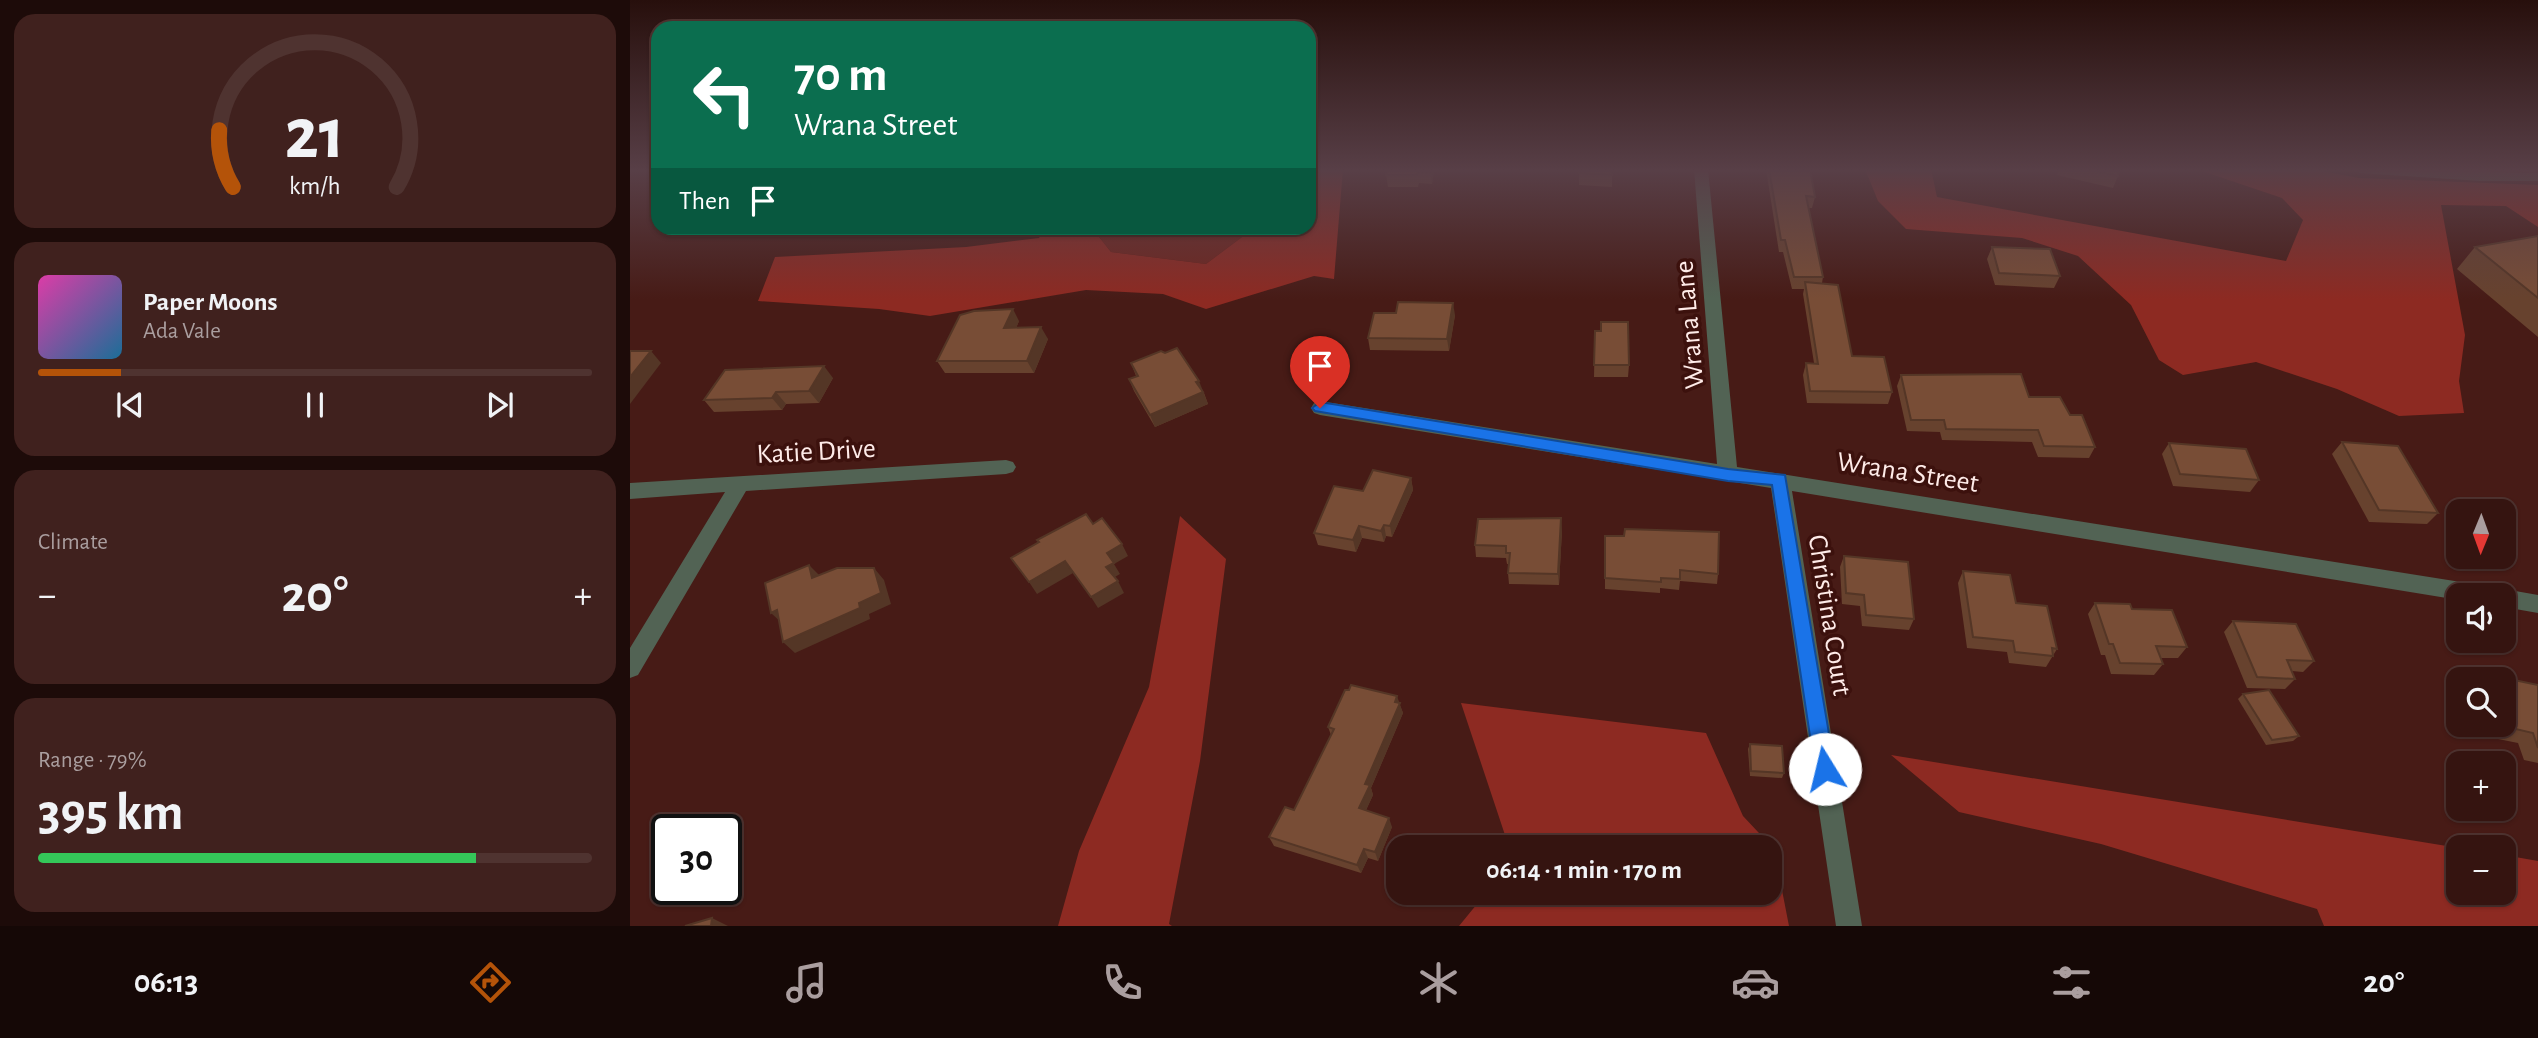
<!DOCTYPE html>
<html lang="en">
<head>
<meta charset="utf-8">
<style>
	:root { --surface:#351410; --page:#40211e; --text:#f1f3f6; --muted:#aa9e9f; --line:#4f3330; --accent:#b45309 }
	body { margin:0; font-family:"Alegreya Sans",sans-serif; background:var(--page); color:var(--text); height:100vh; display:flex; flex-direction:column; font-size:26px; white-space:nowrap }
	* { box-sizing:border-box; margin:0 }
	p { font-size:23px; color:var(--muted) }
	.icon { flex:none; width:38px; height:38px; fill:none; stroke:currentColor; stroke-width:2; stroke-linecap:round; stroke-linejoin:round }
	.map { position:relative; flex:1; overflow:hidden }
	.drawer { display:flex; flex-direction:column; gap:14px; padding:14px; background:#1d0b09; width:630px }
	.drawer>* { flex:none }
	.hud { position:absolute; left:21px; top:21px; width:665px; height:214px; border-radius:21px; box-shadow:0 2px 5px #0004,0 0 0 2px var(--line); background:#0b6e4f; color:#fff; overflow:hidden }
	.needle { width:46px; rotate:181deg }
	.fabs { position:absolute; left:1816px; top:499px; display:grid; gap:14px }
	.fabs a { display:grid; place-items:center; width:70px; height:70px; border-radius:14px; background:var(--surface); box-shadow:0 2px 5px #0004,0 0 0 2px var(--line); font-size:35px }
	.speed { position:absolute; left:21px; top:814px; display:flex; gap:14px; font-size:35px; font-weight:700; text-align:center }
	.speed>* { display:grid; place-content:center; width:91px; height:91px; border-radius:50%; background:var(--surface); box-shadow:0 2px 5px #0004,0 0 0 2px var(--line); line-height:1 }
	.speed .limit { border:4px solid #111; border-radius:10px; background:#fff; color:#111 }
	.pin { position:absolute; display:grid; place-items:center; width:60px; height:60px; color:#fff; margin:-72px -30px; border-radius:50% 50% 50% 0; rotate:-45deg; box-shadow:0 0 7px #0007 }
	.pin .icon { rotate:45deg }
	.me { position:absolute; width:77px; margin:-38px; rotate:351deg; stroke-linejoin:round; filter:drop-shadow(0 0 5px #0008) }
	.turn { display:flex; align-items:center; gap:24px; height:147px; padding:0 28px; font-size:32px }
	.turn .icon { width:91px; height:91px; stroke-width:2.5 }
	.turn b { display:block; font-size:49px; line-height:60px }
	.then { display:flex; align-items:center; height:66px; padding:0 28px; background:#0003; gap:14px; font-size:26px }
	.big { font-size:52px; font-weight:700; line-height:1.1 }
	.drawer .widget { flex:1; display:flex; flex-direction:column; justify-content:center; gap:10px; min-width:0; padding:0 24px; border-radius:21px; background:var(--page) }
	.drawer .dial { align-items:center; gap:0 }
	.dial svg { height:182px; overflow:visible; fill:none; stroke:var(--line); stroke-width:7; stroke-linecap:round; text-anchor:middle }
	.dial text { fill:var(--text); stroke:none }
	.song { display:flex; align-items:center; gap:21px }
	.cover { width:84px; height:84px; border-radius:10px; background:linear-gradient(135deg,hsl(320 70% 55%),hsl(200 70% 35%)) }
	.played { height:7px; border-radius:4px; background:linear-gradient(90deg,var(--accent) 15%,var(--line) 15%) }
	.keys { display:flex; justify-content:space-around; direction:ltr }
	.heat { display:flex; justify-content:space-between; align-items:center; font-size:38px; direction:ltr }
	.charge { height:10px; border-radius:5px; background:linear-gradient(90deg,#34c759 79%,var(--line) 0) }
	.trip { position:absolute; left:756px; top:835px; width:396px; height:70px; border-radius:21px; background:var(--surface); box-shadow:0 2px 5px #0004,0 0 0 2px var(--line); font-weight:700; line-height:70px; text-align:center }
	.tabs { display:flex; height:112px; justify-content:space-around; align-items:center; background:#150806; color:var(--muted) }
	.tabs .icon { width:49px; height:49px }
	.tabs .on { color:var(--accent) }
	.tabs b { font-size:32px; color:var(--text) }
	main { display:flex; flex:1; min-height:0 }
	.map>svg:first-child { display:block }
</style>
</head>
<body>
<main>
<section class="drawer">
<div class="widget dial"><svg viewBox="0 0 100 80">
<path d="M14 69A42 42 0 1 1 86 69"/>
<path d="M14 69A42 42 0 0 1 8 44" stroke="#b45309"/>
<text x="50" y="56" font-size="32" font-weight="700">21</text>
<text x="50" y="72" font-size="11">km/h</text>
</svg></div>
<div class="widget">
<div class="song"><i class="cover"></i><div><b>Paper Moons</b><p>Ada Vale</p></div></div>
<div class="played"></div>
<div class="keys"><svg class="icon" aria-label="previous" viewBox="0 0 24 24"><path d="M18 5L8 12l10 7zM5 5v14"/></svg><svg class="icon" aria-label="pause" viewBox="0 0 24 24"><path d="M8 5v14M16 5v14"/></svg><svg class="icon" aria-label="next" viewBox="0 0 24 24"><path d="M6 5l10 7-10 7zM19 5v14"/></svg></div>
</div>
<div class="widget"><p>Climate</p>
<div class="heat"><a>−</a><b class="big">20°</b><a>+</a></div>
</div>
<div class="widget"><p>Range · 79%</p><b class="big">395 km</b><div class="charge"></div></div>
</section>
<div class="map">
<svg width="1908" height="926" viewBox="0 0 1908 926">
	<rect width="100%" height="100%" fill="#471b16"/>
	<polygon fill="#6f251e" points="462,228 624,228 576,264 481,252"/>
	<g fill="#8d2a22">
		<polygon points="679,169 713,169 704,279 684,276 576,309 533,294 456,290 300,316 249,309 128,301 145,257 336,247 409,238 414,228 462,228 481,252 576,264 624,228 679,228"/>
		<polygon points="1235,169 1301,169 1307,197 1656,261 1673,220 1652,198 1566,169 1681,169 1729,178 1908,185 1908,227 1876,206 1811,205 1835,335 1829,381 1834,413 1769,416 1707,389 1626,362 1553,375 1529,360 1501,305 1448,256 1392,238 1276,229 1248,201"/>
		<polygon points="550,516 596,559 570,761 539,924 542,926 428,926 449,851 519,687"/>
		<polygon points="831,703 1076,733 1113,816 1144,849 1159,926 829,926 856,893 1139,892 1139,847 879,847"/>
		<polygon points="1261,755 1829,848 1829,892 1874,892 1874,855 1908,861 1908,926 1694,926 1687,909 1471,844 1329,812"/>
	</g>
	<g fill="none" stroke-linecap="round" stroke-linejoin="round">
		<g fill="#526354" fill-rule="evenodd">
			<polygon points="1064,169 1078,169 1107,467 1856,586 1864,589 1866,593 1874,589 1908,595 1908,613 1874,607 1874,595 1829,595 1829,600 1162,491 1232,926 1206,926 1141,488 690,415 684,413 681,408 684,403 690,401 1087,464"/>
			<polygon points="1723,169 1908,173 1908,181 1850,181 1730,173"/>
			<polygon points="376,460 383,462 386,467 383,472 376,474 116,491 8,675 0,678 0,648 95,492 0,499 0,483"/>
		</g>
	</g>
	<g fill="#67422e">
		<polygon points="804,169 802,184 789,183 788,187 758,187 756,175"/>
		<polygon points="949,169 982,169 982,187 949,185"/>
		<polygon points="1136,169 1180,169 1185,197 1182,208 1179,208 1193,277 1192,283 1222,356 1262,392 1258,404 1177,403 1173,375 1176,363 1184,363 1173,294 1174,289 1162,289 1153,252 1149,252"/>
		<polygon points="1429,169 1489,169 1488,176 1483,188 1427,175"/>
		<polygon points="1908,236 1908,337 1827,269 1845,247"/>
		<polygon points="1362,247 1430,276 1424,288 1365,285 1357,259"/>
		<polygon points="825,315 819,351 740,350 738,338"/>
		<polygon points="389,321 386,328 418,339 404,373 315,373 307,361"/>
		<polygon points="965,331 971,331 999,365 998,377 964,377"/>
		<polygon points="501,363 574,393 578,404 525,427 504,391 499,379 506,376"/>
		<polygon points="1271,375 1399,397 1440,415 1465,447 1459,458 1408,457 1402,442 1312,440 1310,432 1277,431 1267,386"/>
		<polygon points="203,378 189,403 156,404 152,410 84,412 74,400"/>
		<polygon points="1712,442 1808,513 1797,524 1739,522 1702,454"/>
		<polygon points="1539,443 1629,480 1620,492 1543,486 1532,454"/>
		<polygon points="781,478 783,490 762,537 756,536 754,542 732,538 726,552 688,545 684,533 733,491"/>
		<polygon points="932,530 929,585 879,584 878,573 879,564 877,564 876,558 846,557 845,545"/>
		<polygon points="975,536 1088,574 1087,584 1050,581 1049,590 1030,588 1030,593 975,589"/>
		<polygon points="1214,556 1284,619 1279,630 1232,626 1230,606 1212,604 1210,567"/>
		<polygon points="1333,571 1427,649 1416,667 1379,663 1377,652 1337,648 1328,583"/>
		<polygon points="1465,603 1557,647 1548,658 1530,658 1533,664 1524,675 1481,674 1475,655 1471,655 1458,614"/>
		<polygon points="1603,621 1684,661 1673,672 1662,671 1665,679 1655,689 1617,688 1594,632"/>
		<polygon points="1860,675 1908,685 1908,763 1894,760 1888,743 1863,738 1859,724 1874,724 1874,679 1855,679"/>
		<polygon points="1613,694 1669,736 1663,741 1636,745 1608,699"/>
		<polygon points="769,703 773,713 741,788 743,795 736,810 762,827 748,861 738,858 731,873 644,846 639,837 664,810 701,735 698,727"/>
		<polygon points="1120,744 1154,773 1152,778 1120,776 1118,749"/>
	</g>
	<g fill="#543626">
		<polygon points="801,169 804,169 802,184 800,172"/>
		<polygon points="823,303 825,315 819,351 817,339"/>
		<polygon points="383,309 389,321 381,340 374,328"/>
		<polygon points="411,327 418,339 404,373 397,361"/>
		<polygon points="21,351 31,363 0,404 0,377"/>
		<polygon points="194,366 203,378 189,403 179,391"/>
		<polygon points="569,381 578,404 525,427 520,415"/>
		<polygon points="146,392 156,404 152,410 142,398"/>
		<polygon points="781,478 783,490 762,537 760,526"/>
		<polygon points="931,518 932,530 929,585 928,574"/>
		<polygon points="754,525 756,536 754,542 751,531"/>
		<polygon points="729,526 732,538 726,552 723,540"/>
		<polygon points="492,544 498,556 484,564 490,574 483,578 476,567 477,553"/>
		<polygon points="435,561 443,573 407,594 399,582"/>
		<polygon points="179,565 190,576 182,578"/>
		<polygon points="244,568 254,580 261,604 239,614 240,619 165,653 153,642 229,603"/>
		<polygon points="488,581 494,593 468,608 461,597"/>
		<polygon points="147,610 153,624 141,613"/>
		<polygon points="767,696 773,713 741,788 743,795 733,817 729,808 735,784"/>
		<polygon points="759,818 762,827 748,861 745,852"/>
		<polygon points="734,849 738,858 731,873 727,865"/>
		<polygon points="82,918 98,926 81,926"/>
	</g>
	<g fill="#784d36" stroke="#543626" stroke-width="2">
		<polygon points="757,169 801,169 800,172 787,172 787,175 756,175"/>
		<polygon points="949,169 982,169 982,175 949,173"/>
		<polygon points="1139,169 1180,169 1185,197 1176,196 1193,277 1164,277 1155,240 1151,240"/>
		<polygon points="1458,169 1489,169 1488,176"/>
		<polygon points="1908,236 1908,298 1845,247"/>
		<polygon points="1362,247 1420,249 1430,276 1369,273"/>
		<polygon points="1175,282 1208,285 1222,356 1254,357 1262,392 1180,391 1176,363 1188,364"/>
		<polygon points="768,302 823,303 817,339 738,338 744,313 766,313"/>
		<polygon points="383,309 374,328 411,327 397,361 307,361 330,315 344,311"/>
		<polygon points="971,322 998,322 999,365 964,365 965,331 971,331"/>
		<polygon points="547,348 569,381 566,382 573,392 520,415 499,379 508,376 501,363 531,351 535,353"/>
		<polygon points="0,351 21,351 0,377"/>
		<polygon points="194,366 179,391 146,392 142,398 74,400 95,370"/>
		<polygon points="1391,374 1399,397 1430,397 1440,415 1452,415 1465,447 1414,446 1408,430 1316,429 1314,420 1281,420 1271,375"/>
		<polygon points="1712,442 1768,446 1808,513 1749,510"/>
		<polygon points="1539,443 1616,449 1629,480 1550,474"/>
		<polygon points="743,470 781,478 760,526 754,525 751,531 729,526 723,540 684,533 704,486 733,491"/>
		<polygon points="456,514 463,524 472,518 492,544 477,553 484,563 476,567 488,581 461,597 435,561 399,582 381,558 409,542 407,540"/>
		<polygon points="931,518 928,574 878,573 880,553 876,553 876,546 845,545 848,519"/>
		<polygon points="995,529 1089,532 1088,574 1050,570 1050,579 1031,578 1031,582 975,578 975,536 994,536"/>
		<polygon points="1214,556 1278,562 1284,619 1236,615 1234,595 1216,593"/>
		<polygon points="179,565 182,578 207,568 244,568 251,593 229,603 230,608 153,642 147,610 141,613 135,583"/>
		<polygon points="1333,571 1380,575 1386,603 1417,606 1427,649 1422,648 1423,656 1385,652 1383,641 1343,637"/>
		<polygon points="1465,603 1500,604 1502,609 1542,610 1557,647 1526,646 1533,664 1490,663 1483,644 1479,644"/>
		<polygon points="1603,621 1666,624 1684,661 1657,660 1665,679 1627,677"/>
		<polygon points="1860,675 1908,685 1908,748 1903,733 1877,727 1874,718 1874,679 1861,679"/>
		<polygon points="721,685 767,696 765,702 770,703 735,784 740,785 729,808 759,818 745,852 734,849 727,865 639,837 655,807 664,810 704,729 698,727 715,690 719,690"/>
		<polygon points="1639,690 1669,736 1642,740 1613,694"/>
		<polygon points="1120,744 1152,746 1154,773 1121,771"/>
		<polygon points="82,918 81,926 55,926"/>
	</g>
	<linearGradient id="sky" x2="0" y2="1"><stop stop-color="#270f0c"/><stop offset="0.57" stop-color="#583f47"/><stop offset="1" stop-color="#583f47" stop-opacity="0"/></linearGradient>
	<rect width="1908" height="299" fill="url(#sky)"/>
	<polygon fill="#1a73e8" stroke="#114b97" stroke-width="2" points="690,402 1098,469 1155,475 1205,769 1202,775 1195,778 1187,775 1185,769 1142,485 1098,481 685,411 682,408"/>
	<g text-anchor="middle" stroke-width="7" stroke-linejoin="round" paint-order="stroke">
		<g font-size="28" fill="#feebe8" stroke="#3c110d">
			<text transform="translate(1058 325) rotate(-95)" y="10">Wrana Lane</text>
			<text transform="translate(186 450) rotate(-3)" y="10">Katie Drive</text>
			<text transform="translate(1278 471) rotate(9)" y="10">Wrana Street</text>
			<text transform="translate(1201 615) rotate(81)" y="10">Christina Court</text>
		</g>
	</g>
</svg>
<div class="fabs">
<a><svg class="needle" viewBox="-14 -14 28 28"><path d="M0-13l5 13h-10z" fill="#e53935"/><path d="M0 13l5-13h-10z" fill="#aa9e9f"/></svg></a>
<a><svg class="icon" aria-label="sound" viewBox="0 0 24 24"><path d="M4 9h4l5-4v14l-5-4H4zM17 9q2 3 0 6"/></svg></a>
<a><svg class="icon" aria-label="search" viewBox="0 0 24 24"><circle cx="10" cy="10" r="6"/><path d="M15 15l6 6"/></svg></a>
<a>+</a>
<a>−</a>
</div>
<div class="speed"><div class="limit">30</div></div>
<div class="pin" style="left:690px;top:408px;background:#d93025"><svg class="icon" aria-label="arrive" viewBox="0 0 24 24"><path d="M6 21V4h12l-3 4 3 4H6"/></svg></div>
<svg class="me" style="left:1195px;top:769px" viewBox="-20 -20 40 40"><circle r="19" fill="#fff"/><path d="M0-13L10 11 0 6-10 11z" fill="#1a73e8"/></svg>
<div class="trip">06:14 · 1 min · 170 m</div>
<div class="hud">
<div class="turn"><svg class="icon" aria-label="left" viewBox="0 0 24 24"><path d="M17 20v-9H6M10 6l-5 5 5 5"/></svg><div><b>70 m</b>Wrana Street</div></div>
<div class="then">Then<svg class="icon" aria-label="arrive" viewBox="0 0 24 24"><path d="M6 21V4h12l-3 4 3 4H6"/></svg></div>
</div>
</div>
</main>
<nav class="tabs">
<b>06:13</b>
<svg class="icon on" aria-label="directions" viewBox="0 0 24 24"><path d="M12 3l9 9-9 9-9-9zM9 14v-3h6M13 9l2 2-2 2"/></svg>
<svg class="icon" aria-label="music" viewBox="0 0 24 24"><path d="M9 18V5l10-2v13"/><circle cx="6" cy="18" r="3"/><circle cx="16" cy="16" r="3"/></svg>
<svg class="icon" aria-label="phone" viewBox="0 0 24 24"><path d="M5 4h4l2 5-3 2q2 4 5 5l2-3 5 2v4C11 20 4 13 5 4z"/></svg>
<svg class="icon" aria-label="climate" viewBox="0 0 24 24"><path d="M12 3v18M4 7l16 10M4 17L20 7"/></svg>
<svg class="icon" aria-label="car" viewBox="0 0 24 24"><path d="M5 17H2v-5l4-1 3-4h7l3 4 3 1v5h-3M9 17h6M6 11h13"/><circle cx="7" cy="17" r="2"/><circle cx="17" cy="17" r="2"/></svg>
<svg class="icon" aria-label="filters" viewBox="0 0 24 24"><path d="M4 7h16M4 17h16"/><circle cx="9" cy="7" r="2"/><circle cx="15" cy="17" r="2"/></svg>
<b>20°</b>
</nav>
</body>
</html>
